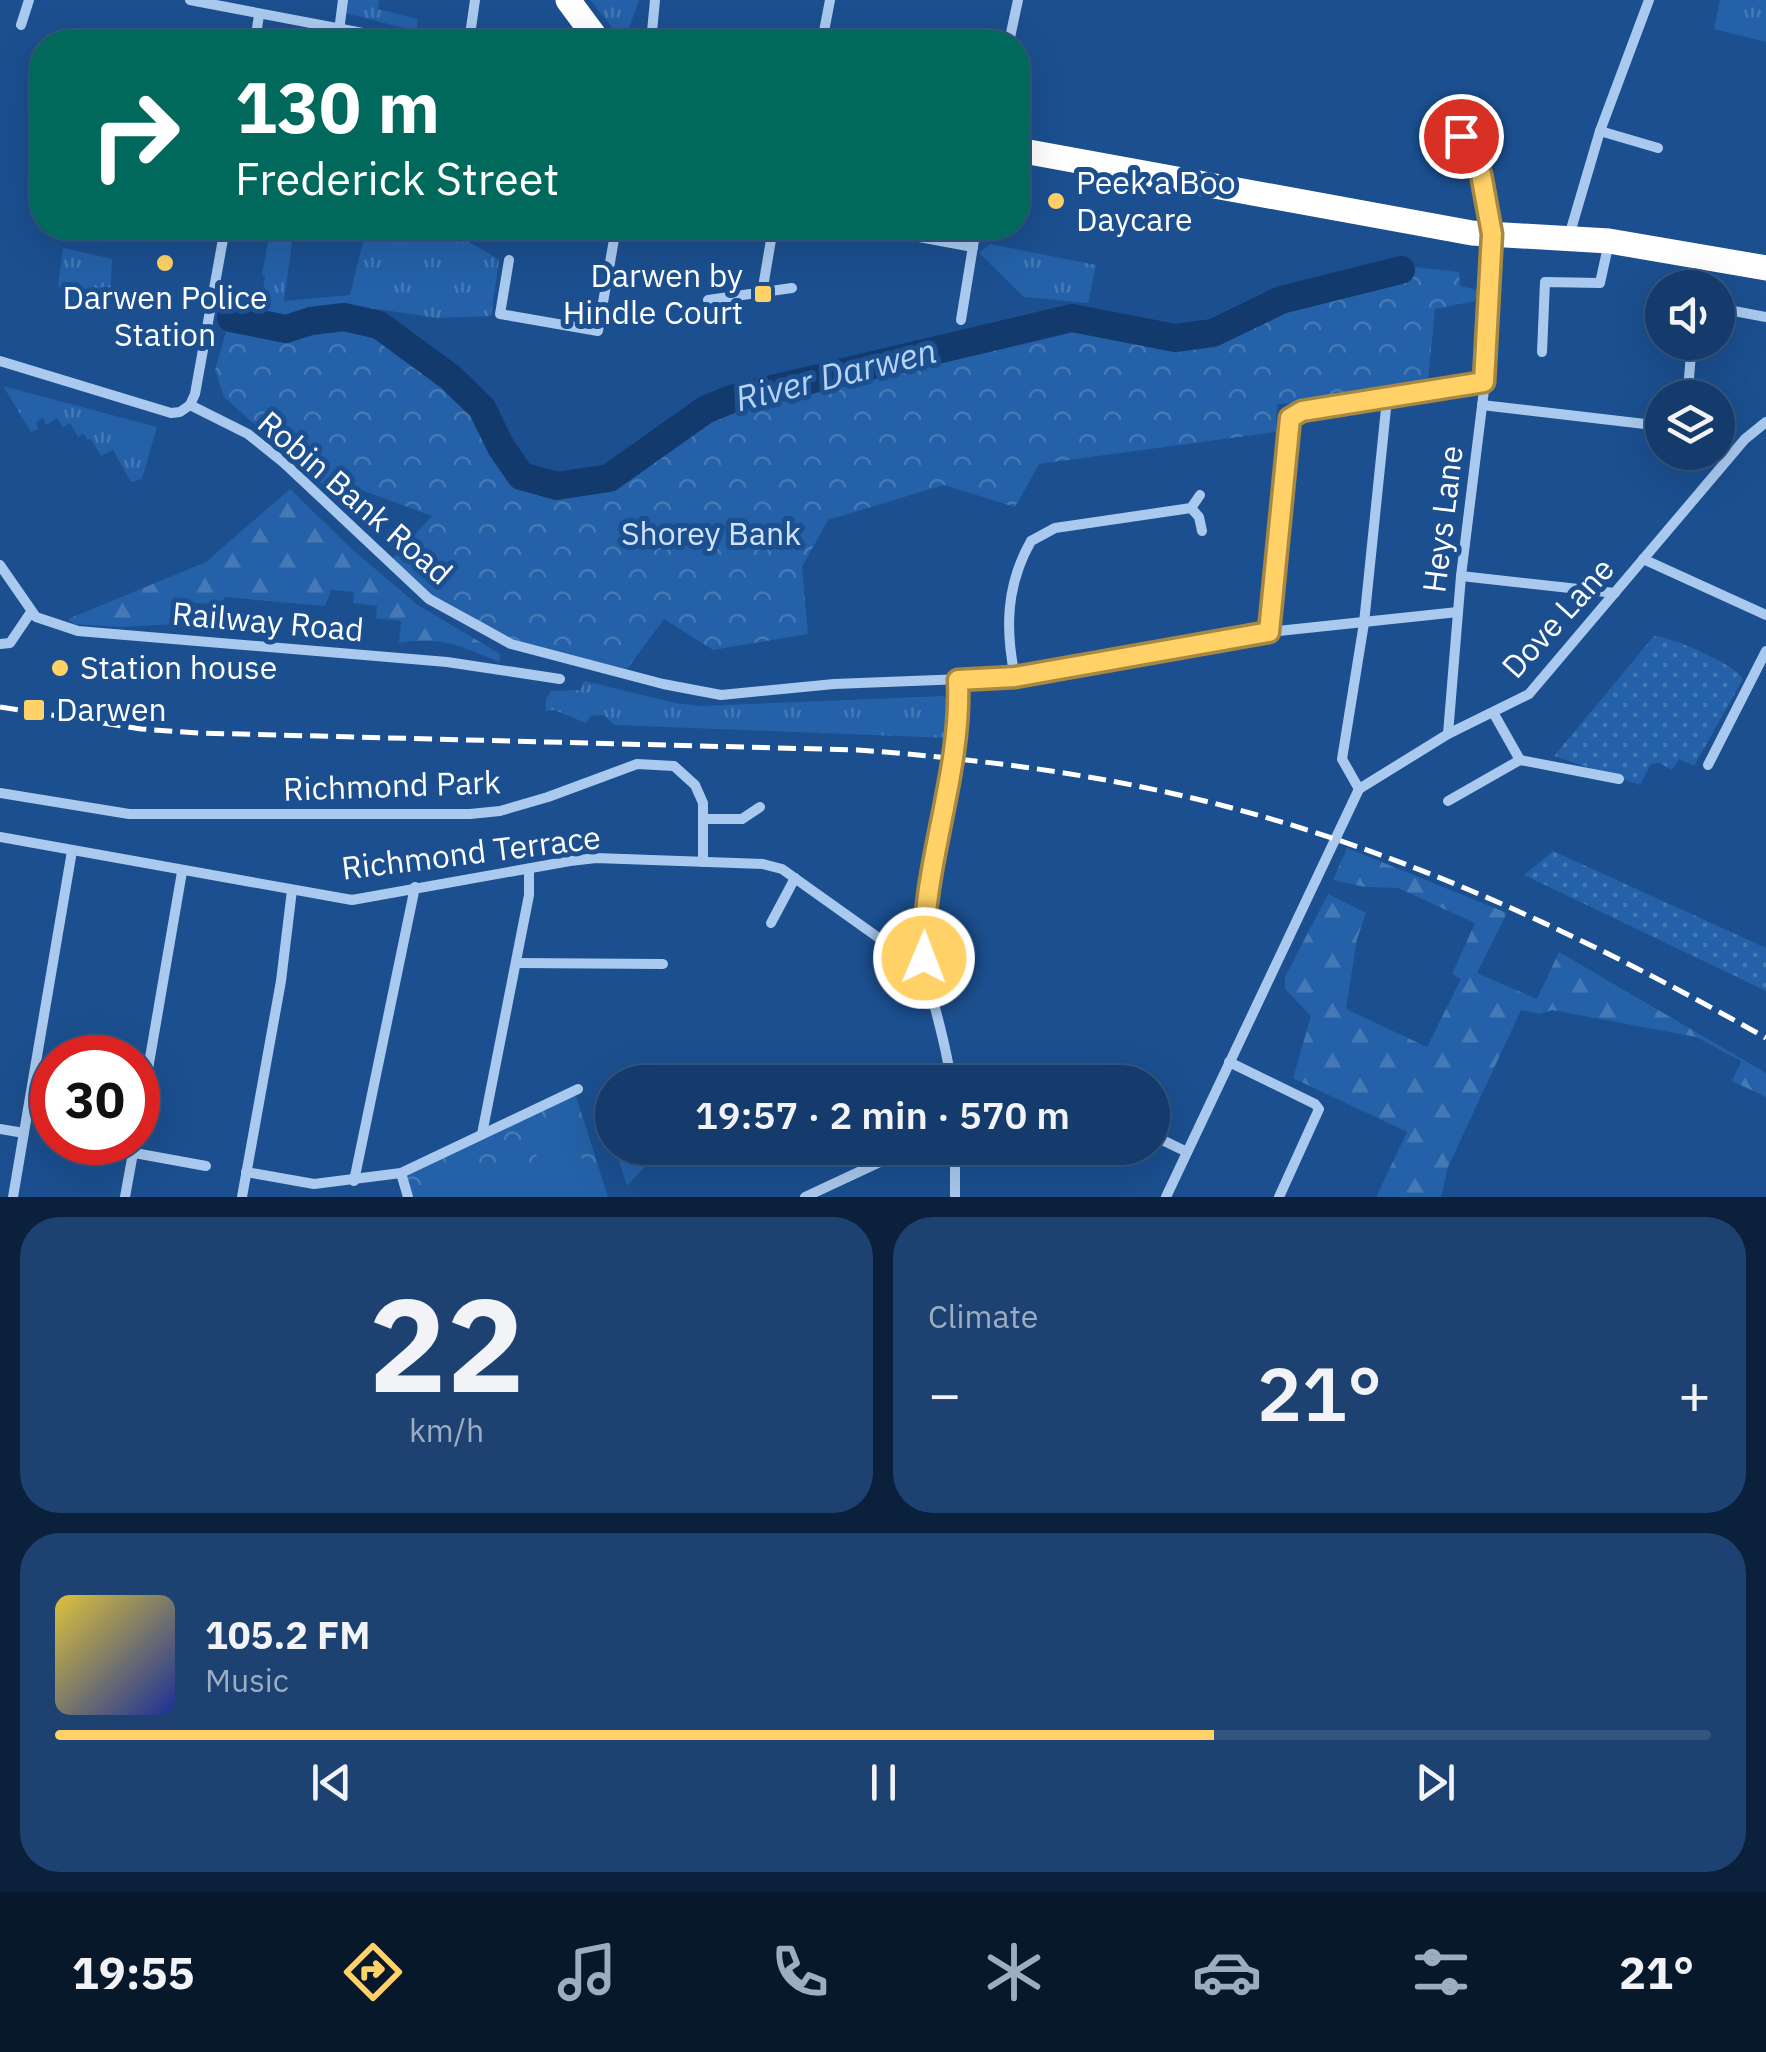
<!DOCTYPE html>
<html lang="en">
<head>
<meta charset="utf-8">
<style>
	:root { --surface:#143b6b; --page:#1d4271; --text:#f1f3f6; --muted:#9dadc1; --line:#33557e; --accent:#ffd166 }
	body { margin:0; font-family:"IBM Plex Sans",sans-serif; background:var(--page); color:var(--text); height:100vh; display:flex; flex-direction:column; font-size:38px; white-space:nowrap }
	* { box-sizing:border-box; margin:0 }
	p { font-size:32px; color:var(--muted) }
	.icon { flex:none; width:55px; height:55px; fill:none; stroke:currentColor; stroke-width:2; stroke-linecap:round; stroke-linejoin:round }
	.map { position:relative; height:1197px; overflow:hidden }
	.side { display:flex; flex-direction:column; gap:20px; padding:20px; background:#0b203b; flex:1 }
	.side>* { flex:none }
	.top-card { position:absolute; left:30px; top:30px; width:1000px; height:210px; border-radius:40px; box-shadow:0 10px 40px #0002,0 0 0 2px var(--line); background:#00695c; color:#fff; overflow:hidden }
	.fabs { position:absolute; left:1645px; top:270px; display:grid; gap:20px }
	.fabs a { display:grid; place-items:center; width:90px; height:90px; border-radius:50%; background:var(--surface); box-shadow:0 10px 40px #0002,0 0 0 2px var(--line); font-size:50px }
	.speed { position:absolute; left:30px; top:1035px; display:flex; gap:20px; font-size:50px; font-weight:700; text-align:center }
	.speed>* { display:grid; place-content:center; width:130px; height:130px; border-radius:50%; background:var(--surface); box-shadow:0 10px 40px #0002,0 0 0 2px var(--line); line-height:1 }
	.speed .limit { border:15px solid #d22; background:#fff; color:#111 }
	.pin { position:absolute; display:grid; place-items:center; width:85px; height:85px; color:#fff; margin:-42px; border:5px solid #fff; border-radius:50%; box-shadow:0 2px 10px #0007 }
	.me { position:absolute; width:110px; margin:-55px; rotate:1deg; stroke-linejoin:round; filter:drop-shadow(0 0 8px #0008) }
	.turn { display:flex; align-items:center; gap:35px; height:210px; padding:0 40px; font-size:45px }
	.turn .icon { width:130px; height:130px; stroke-width:2.5 }
	.turn b { display:block; font-size:70px; line-height:85px }
	.big { font-size:75px; font-weight:600; line-height:1.1 }
	.side .widget { flex:1; display:flex; flex-direction:column; justify-content:center; gap:15px; min-width:0; padding:0 35px; border-radius:40px; background:var(--page) }
	.side .dial { align-items:center; gap:0 }
	.dial b { font-size:130px; line-height:1 }
	.song { display:flex; align-items:center; gap:30px }
	.cover { width:120px; height:120px; border-radius:15px; background:linear-gradient(135deg,hsl(50 70% 55%),hsl(230 70% 35%)) }
	.played { height:10px; border-radius:5px; background:linear-gradient(90deg,var(--accent) 70%,var(--line) 70%) }
	.keys { display:flex; justify-content:space-around; direction:ltr }
	.heat { display:flex; justify-content:space-between; align-items:center; font-size:55px; direction:ltr }
	.side .tiles { flex:1; display:grid; gap:20px; grid-template-columns:1fr 1fr }
	.widget:last-child { grid-column:span 2 }
	.trip { position:absolute; left:595px; top:1065px; width:575px; height:100px; border-radius:50px; background:var(--surface); box-shadow:0 10px 40px #0002,0 0 0 2px var(--line); font-weight:600; line-height:100px; text-align:center }
	.menu { display:flex; height:160px; justify-content:space-around; align-items:center; background:#08182b; color:var(--muted) }
	.menu .icon { width:70px; height:70px }
	.menu .selected { color:var(--accent) }
	.menu b { font-size:45px; color:var(--text) }
	.map>svg:first-child { display:block }
</style>
</head>
<body>
<div class="map">
<svg width="1766" height="1197" viewBox="0 0 1766 1197">
	<defs>
		<pattern id="grass-tufts" width="24" height="20" patternUnits="userSpaceOnUse" patternTransform="scale(2.5)"><rect width="24" height="20" fill="#2461a8"/><path d="M3 7l-1-3M5 7V3M7 7l1-3M15 17l-1-3M17 17v-4M19 17l1-3" fill="none" stroke="#4579b5"/></pattern>
		<pattern id="forest-firs" width="22" height="20" patternUnits="userSpaceOnUse" patternTransform="scale(2.5)"><rect width="22" height="20" fill="#2461a8"/><path d="M5 1l3.5 6h-7zM16 11l3.5 6h-7z" fill="#4579b5"/></pattern>
		<pattern id="park-crowns" width="20" height="18" patternUnits="userSpaceOnUse" patternTransform="scale(2.5)"><rect width="20" height="18" fill="#2461a8"/><path d="M2 6a3 3 0 1 1 6 0M12 15a3 3 0 1 1 6 0" fill="none" stroke="#4579b5"/></pattern>
		<pattern id="garden-dots" width="8" height="8" patternUnits="userSpaceOnUse" patternTransform="scale(2.5)"><rect width="8" height="8" fill="#2461a8"/><path d="M2 2h.1M6 6h.1" fill="none" stroke="#4579b5" stroke-width="1.8" stroke-linecap="round"/></pattern>
	</defs>
	<rect width="100%" height="100%" fill="#1b4f8f"/>
	<g fill="url(#grass-tufts)">
		<polygon points="343,0 379,0 378,9 418,19 416,31 341,12"/>
		<polygon points="590,0 639,0 624,42"/>
		<polygon points="1720,0 1766,0 1766,42 1714,29"/>
		<path d="M276 228H294L284 301 350 295 365 234C427 223 446 226 499 260L491 316 437 318 350 305 348 326 289 333 263 329 261 305 265 276 262 275 269 237H274Z"/>
		<polygon points="990,244 1096,265 1088,303 1024,297 979,253"/>
		<polygon points="63,248 112,259 110,303 73,306 58,285"/>
		<polygon points="3,386 157,427 142,479 131,482 113,450 101,456 91,439 87,440 84,434 78,437 70,423 63,427 57,418 46,425 43,418 36,422 38,429 31,432"/>
		<polygon points="585,681 675,703 701,706 943,696 952,702 951,738 614,725 604,715 591,716 586,723 554,710 546,711 546,699 551,691 580,690"/>
	</g>
	<g fill="url(#forest-firs)">
		<path d="M290 489 354 551 418 605 500 654V662C462 647 441 635 399 643L401 621 376 618 377 606 353 603 354 592 331 590 325 606 224 597 223 605 182 602 176 624 121 627 74 624 68 619 206 562Z"/>
		<polygon points="1347,848 1507,913 1477,973 1537,999 1559,952 1766,1073 1766,1097 1732,1081 1741,1061 1696,1037 1552,1010 1539,1014 1521,1010 1448,1167 1441,1197 1376,1197 1407,1132 1293,1078 1311,1016 1285,989 1285,977 1328,894 1366,913 1357,939 1346,1009 1427,1047 1461,979 1452,974 1475,923 1398,888 1365,887 1333,880"/>
	</g>
	<g fill="url(#park-crowns)">
		<polygon points="1405,266 1459,272 1460,286 1478,290 1475,301 1435,309 1428,379 1300,403 1277,404 1276,432 1039,464 1015,507 944,485 828,520 802,567 808,634 713,650 664,619 627,669 511,642 430,595 392,559 432,516 348,485 331,492 224,397 215,370 228,325 289,333 341,326 363,327 461,396 519,480 555,490 608,483 660,452 711,414 1069,321 1180,343 1208,340 1288,305 1400,278"/>
		<polygon points="575,1093 608,1197 411,1197 404,1174"/>
		<polygon points="615,1148 662,1148 627,1186"/>
	</g>
	<g fill="url(#garden-dots)">
		<path d="M1654 636C1672 637 1737 665 1743 679L1694 766 1679 759 1672 770 1659 763 1651 764 1640 785 1554 756Z"/>
		<polygon points="1553,851 1766,948 1766,991 1524,875"/>
	</g>
	<g fill="#2461a8">
		<polygon points="573,1128 592,1194 596,1197 549,1197 532,1140"/>
		<polygon points="485,1166 515,1174 533,1197 443,1197 457,1177"/>
	</g>
	<g fill="none" stroke-linecap="round" stroke-linejoin="round">
		<polyline stroke="#123a6d" stroke-width="28" points="231,318 286,329 311,321 344,317 379,325 450,377 482,408 501,447 521,476 557,486 609,478 705,410 734,398 1072,318 1175,338 1213,333 1281,300 1401,270"/>
		<g stroke="#a9c9ee" stroke-width="10">
			<polyline points="190,0 410,42"/>
			<polyline points="21,25 29,0"/>
			<polyline points="339,31 343,0"/>
			<polyline points="255,42 259,15"/>
			<polyline points="469,42 475,0"/>
			<polyline points="651,42 655,0"/>
			<polyline points="822,42 830,0"/>
			<polyline points="1009,42 1018,0"/>
			<polyline points="1600,131 1658,148"/>
			<polyline points="871,228 973,247"/>
			<polyline points="1569,236 1600,131 1649,0"/>
			<polyline points="509,260 500,314 598,331 616,228"/>
			<polyline points="762,293 773,228"/>
			<polyline points="708,300 792,288"/>
			<polyline points="1718,308 1766,317"/>
			<polyline points="961,320 976,228"/>
			<polyline points="1542,352 1545,282 1600,283 1609,242"/>
			<polyline points="0,361 171,413 180,412 190,405"/>
			<polyline points="1689,378 1692,342"/>
			<polyline points="190,405 248,434 283,462 429,599 482,628 511,644 663,684 721,695 834,684 1015,677 1269,632 1458,612"/>
			<polyline points="190,405 195,394 225,228"/>
			<polyline points="1482,405 1662,426"/>
			<polyline points="1191,508 1199,517 1202,531"/>
			<polyline points="1643,559 1766,615"/>
			<polyline points="0,565 36,617 78,631 447,662 560,679"/>
			<polyline points="1461,576 1615,593"/>
			<polyline points="1269,632 1290,418 1302,411 1485,382"/>
			<polyline points="0,644 10,643 31,612"/>
			<path d="M1015 677C1005 629 1006 585 1031 541L1055 528 1191 508 1200 495"/>
			<polyline points="1494,714 1520,760 1619,779"/>
			<polyline points="1448,734 1461,576 1485,382 1493,234 1481,174 1461,136"/>
			<polyline points="1708,765 1766,651"/>
			<polyline points="1359,789 1342,759 1364,623 1387,399"/>
			<polyline points="0,793 129,814 470,814 500,811 548,797 637,764 674,766 695,785 703,803 703,862"/>
			<polyline points="1448,801 1520,760"/>
			<polyline points="705,819 742,819 760,807"/>
			<polyline points="0,837 352,900 570,861 596,858 763,864 782,869 907,958 924,958"/>
			<polyline points="771,923 795,878"/>
			<polyline points="516,963 663,964"/>
			<polyline points="1229,1062 1315,1104 1319,1109 1279,1197"/>
			<path d="M951 1082C945 1027 918 972 924 916 932 836 961 761 958 681"/>
			<polyline points="138,1127 182,872"/>
			<polyline points="0,1129 24,1133"/>
			<polyline points="482,1134 529,895 529,870"/>
			<polyline points="1152,1135 1187,1152"/>
			<polyline points="74,1142 206,1166"/>
			<polyline points="849,1148 860,1153 870,1165"/>
			<polyline points="246,1172 314,1184 401,1173 578,1089"/>
			<polyline points="401,1173 408,1197"/>
			<polyline points="354,1181 415,887"/>
			<polyline points="13,1197 72,851"/>
			<polyline points="125,1197 135,1142"/>
			<polyline points="242,1197 281,981 292,890"/>
			<polyline points="805,1197 910,1148"/>
			<polyline points="955,1197 955,1148"/>
			<polyline points="1166,1197 1359,789 1448,734 1529,694 1745,439 1766,422"/>
		</g>
		<g stroke="#fff" stroke-width="25">
			<polyline points="568,0 599,42"/>
			<polyline points="1018,150 1472,233 1609,241 1766,268"/>
		</g>
		<path stroke="#fff" stroke-width="5" stroke-dasharray="18 8" stroke-linecap="butt" d="M0 707 141 729 199 733 858 750C994 760 1129 778 1261 816 1437 866 1607 948 1766 1038"/>
	</g>
	<g fill="none" stroke-linecap="round" stroke-linejoin="round">
		<defs>
			<path id="route" d="M924 958C922 864 962 775 958 680L1015 677 1269 632 1290 418 1302 411 1484 382 1492 234 1481 174 1461 136"/>
		</defs>
		<use href="#route" stroke="#a68842" stroke-width="25"/>
		<use href="#route" stroke="#ffd166" stroke-width="18"/>
	</g>
	<g fill="#ffd166" stroke="#1b4f8f" stroke-width="4">
		<circle cx="1056" cy="201" r="10"/>
		<circle cx="165" cy="263" r="10"/>
		<rect x="753" y="284" width="20" height="20" rx="5"/>
		<circle cx="60" cy="668" r="10"/>
		<rect x="22" y="698" width="24" height="24" rx="5"/>
	</g>
	<g text-anchor="middle" stroke-width="10" stroke-linejoin="round" paint-order="stroke">
		<g font-size="32" fill="#fff" stroke="#1b4f8f" text-anchor="start">
			<text x="1076" y="194">Peek a Boo<tspan x="1076" dy="37">Daycare</tspan></text>
			<text x="743" y="287" text-anchor="end">Darwen by<tspan x="743" dy="37">Hindle Court</tspan></text>
			<text x="165" y="309" text-anchor="middle">Darwen Police<tspan x="165" dy="37">Station</tspan></text>
			<text x="80" y="679">Station house</text>
			<text x="56" y="721">Darwen</text>
		</g>
		<g font-size="32" fill="#fff" stroke="#1b4f8f">
			<text transform="translate(355 498) rotate(41)" y="11">Robin Bank Road</text>
			<text transform="translate(1443 519) rotate(-83)" y="11">Heys Lane</text>
			<text transform="translate(1558 618) rotate(-48)" y="11">Dove Lane</text>
			<text transform="translate(268 622) rotate(5)" y="11">Railway Road</text>
			<text transform="translate(392 786) rotate(-2)" y="11">Richmond Park</text>
			<text transform="translate(471 853) rotate(-7)" y="11">Richmond Terrace</text>
		</g>
		<g font-size="32" fill="#cfe3fa" stroke="#1b4f8f">
			<text x="711" y="545">Shorey Bank</text>
		</g>
		<g font-size="35" font-style="italic" fill="#b5d3f5" stroke="#1b4f8f">
			<text transform="translate(836 375) rotate(-14)" y="12">River Darwen</text>
		</g>
	</g>
</svg>
<div class="fabs">
<a><svg class="icon" aria-label="sound" viewBox="0 0 24 24"><path d="M4 9h4l5-4v14l-5-4H4zM17 9q2 3 0 6"/></svg></a>
<a><svg class="icon" aria-label="layers" viewBox="0 0 24 24"><path d="M12 4l9 5-9 5-9-5zM3 14l9 5 9-5"/></svg></a>
</div>
<div class="speed"><div class="limit">30</div></div>
<div class="pin" style="left:1461px;top:136px;background:#d93025"><svg class="icon" aria-label="arrive" viewBox="0 0 24 24"><path d="M6 21V4h12l-3 4 3 4H6"/></svg></div>
<svg class="me" style="left:924px;top:958px" viewBox="-20 -20 40 40"><circle r="17" fill="#ffd166" stroke="#fff" stroke-width="3"/><path d="M0-11L8 9 0 5-8 9z" fill="#fff"/></svg>
<div class="trip">19:57 · 2 min · 570 m</div>
<div class="top-card">
<div class="turn"><svg class="icon" aria-label="right" viewBox="0 0 24 24"><path d="M7 20v-9h11M14 6l5 5-5 5"/></svg><div><b>130 m</b>Frederick Street</div></div>
</div>
</div>
<section class="side">
<div class="tiles">
<div class="widget dial"><b>22</b><p>km/h</p></div>
<div class="widget"><p>Climate</p>
<div class="heat"><a>−</a><b class="big">21°</b><a>+</a></div>
</div>
<div class="widget">
<div class="song"><i class="cover"></i><div><b>105.2 FM</b><p>Music</p></div></div>
<div class="played"></div>
<div class="keys"><svg class="icon" aria-label="previous" viewBox="0 0 24 24"><path d="M18 5L8 12l10 7zM5 5v14"/></svg><svg class="icon" aria-label="pause" viewBox="0 0 24 24"><path d="M8 5v14M16 5v14"/></svg><svg class="icon" aria-label="next" viewBox="0 0 24 24"><path d="M6 5l10 7-10 7zM19 5v14"/></svg></div>
</div>
</div>
</section>
<nav class="menu">
<b>19:55</b>
<svg class="icon selected" aria-label="directions" viewBox="0 0 24 24"><path d="M12 3l9 9-9 9-9-9zM9 14v-3h6M13 9l2 2-2 2"/></svg>
<svg class="icon" aria-label="music" viewBox="0 0 24 24"><path d="M9 18V5l10-2v13"/><circle cx="6" cy="18" r="3"/><circle cx="16" cy="16" r="3"/></svg>
<svg class="icon" aria-label="phone" viewBox="0 0 24 24"><path d="M5 4h4l2 5-3 2q2 4 5 5l2-3 5 2v4C11 20 4 13 5 4z"/></svg>
<svg class="icon" aria-label="climate" viewBox="0 0 24 24"><path d="M12 3v18M4 7l16 10M4 17L20 7"/></svg>
<svg class="icon" aria-label="car" viewBox="0 0 24 24"><path d="M5 17H2v-5l4-1 3-4h7l3 4 3 1v5h-3M9 17h6M6 11h13"/><circle cx="7" cy="17" r="2"/><circle cx="17" cy="17" r="2"/></svg>
<svg class="icon" aria-label="filters" viewBox="0 0 24 24"><path d="M4 7h16M4 17h16"/><circle cx="9" cy="7" r="2"/><circle cx="15" cy="17" r="2"/></svg>
<b>21°</b>
</nav>
</body>
</html>
